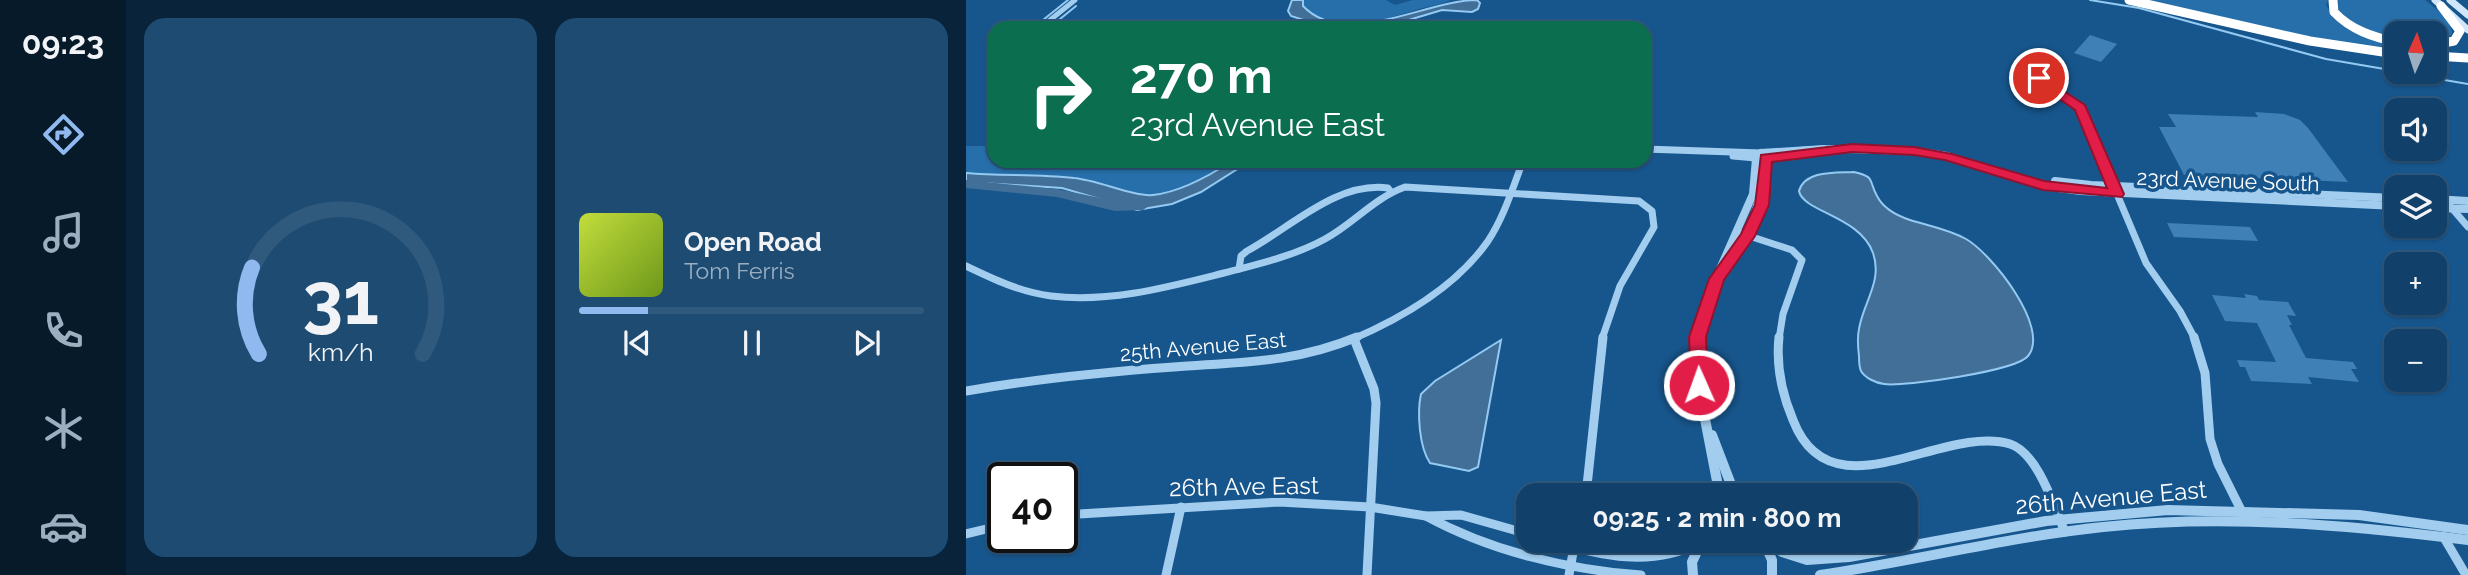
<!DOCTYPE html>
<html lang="en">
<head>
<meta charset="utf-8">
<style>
	:root { --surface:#11406a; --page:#1e4b72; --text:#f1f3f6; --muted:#9cafc1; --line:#30597e; --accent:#90b9f0 }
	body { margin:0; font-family:Raleway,sans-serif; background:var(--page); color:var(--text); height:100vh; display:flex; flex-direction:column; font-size:26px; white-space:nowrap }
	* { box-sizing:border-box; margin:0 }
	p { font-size:23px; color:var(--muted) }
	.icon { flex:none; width:38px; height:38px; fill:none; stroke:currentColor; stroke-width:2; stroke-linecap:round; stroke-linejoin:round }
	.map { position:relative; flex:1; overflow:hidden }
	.details { display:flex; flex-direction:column; gap:18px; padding:18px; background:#09233a; width:840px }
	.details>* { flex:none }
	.guide { position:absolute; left:21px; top:21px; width:665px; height:147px; border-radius:21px; box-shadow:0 2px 5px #0004,0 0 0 2px var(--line); background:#0b6e4f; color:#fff; overflow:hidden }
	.needle { width:46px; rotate:3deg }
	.tools { position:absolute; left:1418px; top:21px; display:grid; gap:14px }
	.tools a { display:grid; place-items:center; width:63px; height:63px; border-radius:14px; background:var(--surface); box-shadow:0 2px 5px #0004,0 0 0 2px var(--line); font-size:35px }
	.speed { position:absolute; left:21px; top:462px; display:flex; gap:14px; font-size:35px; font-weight:700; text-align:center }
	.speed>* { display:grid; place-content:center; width:91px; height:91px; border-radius:50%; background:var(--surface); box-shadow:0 2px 5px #0004,0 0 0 2px var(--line); line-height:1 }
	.speed .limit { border:4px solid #111; border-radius:10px; background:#fff; color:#111 }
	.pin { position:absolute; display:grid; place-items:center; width:60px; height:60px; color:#fff; margin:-30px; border:4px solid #fff; border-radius:50%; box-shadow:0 2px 7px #0007 }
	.me { position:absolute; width:77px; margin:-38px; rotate:358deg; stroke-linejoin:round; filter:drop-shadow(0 0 5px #0008) }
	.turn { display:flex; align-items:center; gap:24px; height:147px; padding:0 28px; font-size:32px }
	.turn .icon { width:91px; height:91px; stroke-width:2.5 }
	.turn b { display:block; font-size:49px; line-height:60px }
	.details .tile { flex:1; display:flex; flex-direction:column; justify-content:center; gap:10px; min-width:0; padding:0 24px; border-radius:21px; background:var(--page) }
	.details .dial { align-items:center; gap:0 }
	.dial svg { height:182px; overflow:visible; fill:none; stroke:var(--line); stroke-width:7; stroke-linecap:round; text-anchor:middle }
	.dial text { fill:var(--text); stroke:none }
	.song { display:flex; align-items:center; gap:21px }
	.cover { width:84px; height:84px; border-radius:10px; background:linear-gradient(135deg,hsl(70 70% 55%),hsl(80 70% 35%)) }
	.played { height:7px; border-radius:4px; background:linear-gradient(90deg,var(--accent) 20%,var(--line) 20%) }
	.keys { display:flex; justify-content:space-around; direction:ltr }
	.details .tiles { flex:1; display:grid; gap:18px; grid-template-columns:repeat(2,1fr) }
	.trip { position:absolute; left:550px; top:483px; width:402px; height:70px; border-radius:21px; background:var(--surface); box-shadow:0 2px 5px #0004,0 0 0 2px var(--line); font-weight:700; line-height:70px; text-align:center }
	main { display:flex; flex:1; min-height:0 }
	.dock { display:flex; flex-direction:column; width:126px; justify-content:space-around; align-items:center; background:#071a2a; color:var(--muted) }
	.dock .icon { width:49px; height:49px }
	.dock .active { color:var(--accent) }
	.dock b { font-size:32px; color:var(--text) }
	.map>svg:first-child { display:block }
</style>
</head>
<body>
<main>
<nav class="dock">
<b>09:23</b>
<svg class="icon active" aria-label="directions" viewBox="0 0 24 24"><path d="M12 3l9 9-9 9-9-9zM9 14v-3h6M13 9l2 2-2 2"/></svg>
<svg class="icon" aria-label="music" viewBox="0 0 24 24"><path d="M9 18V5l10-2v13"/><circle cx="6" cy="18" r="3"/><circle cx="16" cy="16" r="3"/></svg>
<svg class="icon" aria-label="phone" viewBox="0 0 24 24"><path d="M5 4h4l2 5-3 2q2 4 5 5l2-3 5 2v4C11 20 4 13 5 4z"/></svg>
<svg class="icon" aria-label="climate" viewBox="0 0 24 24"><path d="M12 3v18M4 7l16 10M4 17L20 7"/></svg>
<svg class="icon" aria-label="car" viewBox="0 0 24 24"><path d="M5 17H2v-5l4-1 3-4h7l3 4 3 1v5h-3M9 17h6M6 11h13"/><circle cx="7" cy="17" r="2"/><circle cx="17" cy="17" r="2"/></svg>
</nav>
<section class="details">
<div class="tiles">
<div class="tile dial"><svg viewBox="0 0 100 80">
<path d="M14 69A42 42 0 1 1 86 69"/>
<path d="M14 69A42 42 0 0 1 11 31" stroke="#90b9f0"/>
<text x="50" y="56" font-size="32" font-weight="700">31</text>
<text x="50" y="72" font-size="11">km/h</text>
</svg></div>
<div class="tile">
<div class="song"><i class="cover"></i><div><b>Open Road</b><p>Tom Ferris</p></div></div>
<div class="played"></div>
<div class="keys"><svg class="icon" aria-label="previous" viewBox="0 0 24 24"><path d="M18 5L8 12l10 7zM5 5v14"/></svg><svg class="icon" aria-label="pause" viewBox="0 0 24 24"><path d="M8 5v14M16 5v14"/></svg><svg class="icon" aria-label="next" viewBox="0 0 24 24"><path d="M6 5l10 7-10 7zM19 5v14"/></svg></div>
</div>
</div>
</section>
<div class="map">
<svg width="1502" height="575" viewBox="0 0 1502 575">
	<rect width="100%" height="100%" fill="#17568d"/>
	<g fill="#266faa">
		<path d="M337 0H420L429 5 447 0H485C474 5 463 6 453 9 417 20 368 38 337 6Z"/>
		<polygon points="1172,0 1362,0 1360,5 1367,16 1430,44 1430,52 1392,47"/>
		<path d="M1372 0H1459C1470 9 1486 20 1486 34L1481 39 1468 43V33H1430V40L1401 32 1373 14Z"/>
		<path d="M0 146H28V161H266C243 176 215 192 187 195 168 197 132 180 108 178 72 174 36 176 0 173Z"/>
	</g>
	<g fill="#416f97" stroke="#94c9f2" stroke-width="2">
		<path d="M326 0H337V6C379 50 460 0 511 0L514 3 512 9 506 12 476 10 416 28H362L325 16 322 11Z"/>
		<path d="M266 161H284L235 192 206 204 171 210 96 188 0 182V173C36 176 72 174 108 178 132 180 168 197 187 195 215 192 243 176 266 161Z"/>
		<path d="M888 172C910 177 902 180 911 196 917 208 932 216 944 220 963 226 982 229 1000 239 1025 253 1085 328 1062 356 1050 371 938 387 918 384 910 383 899 378 895 371 893 367 893 361 893 356 892 348 891 338 893 329 897 303 917 281 907 253 894 216 837 212 833 191 839 170 870 173 888 172Z"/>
		<path d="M535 340 512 467 503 471 464 463C453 447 451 412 455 394L469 381Z"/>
	</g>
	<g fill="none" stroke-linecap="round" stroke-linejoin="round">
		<g stroke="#94c9f2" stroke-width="2">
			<polyline points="1124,0 1173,8 1360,59 1430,71"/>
			<polyline points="67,28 102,0"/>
			<polyline points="83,28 110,6"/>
			<polyline points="28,57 22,66 28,66"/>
			<polyline points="1432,72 1502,84"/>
		</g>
		<polygon fill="#416f97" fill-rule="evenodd" points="0,180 91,189 149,201 177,200 184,205 177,210 149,211 91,197 0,188"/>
	</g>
	<g fill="#3f80b6">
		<polygon points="1124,35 1151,44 1135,62 1108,53"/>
		<polygon points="1289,112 1318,114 1334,120 1342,128 1382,182 1218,175 1193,127 1210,127 1202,114 1292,117"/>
		<polygon points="1201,223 1284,227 1292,241 1208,237"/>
		<polygon points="1278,294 1291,296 1293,300 1322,302 1330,316 1321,315 1326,325 1323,325 1340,358 1387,362 1391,369 1385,369 1393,382 1342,377 1346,384 1285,381 1279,367 1274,367 1271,360 1310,362 1291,323 1259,321 1246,295 1280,298"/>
	</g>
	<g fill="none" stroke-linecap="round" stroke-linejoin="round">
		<g stroke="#a2cdef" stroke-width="5">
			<polyline points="74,28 109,0"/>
			<polyline points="1065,73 1116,110 1133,150"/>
			<polyline points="679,149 717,150"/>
		</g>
		<g stroke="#a2cdef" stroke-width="7">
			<polyline points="679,149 795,153"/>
			<polyline points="1132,149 1180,263 1214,311 1229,339"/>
			<polyline points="767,156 790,158"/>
			<polyline points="1484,206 1502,227"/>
			<polyline points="771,232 826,250 836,260 817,314 813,339"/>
			<path d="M0 266C27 279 54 292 85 296 144 303 202 287 258 273 292 264 328 256 359 239 387 224 408 198 439 187L673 201 686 211 688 227 654 286 636 339"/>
			<path d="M273 269 275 256 281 251C324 228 371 181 422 188L425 192"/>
			<path d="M387 339C438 317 490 287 522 241 538 217 547 187 557 161"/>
		</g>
		<g stroke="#a2cdef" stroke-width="9">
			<path d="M813 337C810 365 816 394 827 420 865 519 977 423 1044 444 1072 453 1088 507 1099 532"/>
			<polyline points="1228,337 1239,373 1244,439 1252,464 1277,514"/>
			<polyline points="388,339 408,389 410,403 401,575"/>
			<path d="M0 391C69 379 138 372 208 367 274 362 329 363 391 337"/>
			<polyline points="620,495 637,337"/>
			<polyline points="96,515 313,502 404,507 460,516 495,515 562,534"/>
			<path d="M460 516C524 551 603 570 675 575"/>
			<polyline points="0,534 37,525"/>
			<polyline points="1477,536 1500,575"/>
			<path d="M584 541C635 556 686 568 735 542"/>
			<polyline points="200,575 215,507"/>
			<polyline points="603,575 609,541"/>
		</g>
		<polyline stroke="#a2cdef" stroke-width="6" points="833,150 866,148 929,150"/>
		<g stroke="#a2cdef" stroke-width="8">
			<polyline points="881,149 948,151 981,156 1077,186 1115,191 1430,206"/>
			<polyline points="795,153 858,149"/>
			<polyline points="1089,181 1125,185 1430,198"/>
			<polyline points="1468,199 1502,201"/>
			<polyline points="1468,208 1502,209"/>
			<path d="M760 266C786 228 796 204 799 158L795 153"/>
			<polyline points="732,339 750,278 787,194 790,158"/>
		</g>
		<g stroke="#a2cdef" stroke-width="10">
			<polyline points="732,337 733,388 751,481 751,495"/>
			<polyline points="746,435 769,495"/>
			<polyline points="797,541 816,552 841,560 883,557 1080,521 1202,510 1393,515 1502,530"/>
			<polyline points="799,545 806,560 806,575"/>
			<polyline points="727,575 726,562 736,541"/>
			<path d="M854 575C949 561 1042 537 1137 527 1259 514 1381 525 1502 540"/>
		</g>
		<g stroke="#cfe6fb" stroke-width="7">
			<polyline points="1469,0 1502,30"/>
			<polyline points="1484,0 1502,15"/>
		</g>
		<g stroke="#fff" stroke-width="9">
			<polyline points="1163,0 1344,41 1430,54"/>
			<path d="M1367 0 1368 12C1385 30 1407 37 1430 42"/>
			<polyline points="1468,45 1488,41 1494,31 1475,6"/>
			<polyline points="1468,56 1502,58"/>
		</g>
	</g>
	<polygon fill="#e11d48" stroke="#92132f" stroke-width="2" points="1073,75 1119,105 1158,194 1156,197 1077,190 979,160 948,155 886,152 806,162 803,205 789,236 758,280 740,337 742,385 740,390 727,390 725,385 723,337 743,279 775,234 789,205 795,155 886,144 948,147 986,154 1078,181 1141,188 1109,110 1068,81 1068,76"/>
	<g text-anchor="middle" stroke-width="7" stroke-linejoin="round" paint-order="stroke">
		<g font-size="21" fill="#fff" stroke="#17568d">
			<text transform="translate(1262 181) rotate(2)" y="7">23rd Avenue South</text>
			<text transform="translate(237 347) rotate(-5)" y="7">25th Avenue East</text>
		</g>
		<g font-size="24" fill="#fff" stroke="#17568d">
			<text transform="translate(278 487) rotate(-1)" y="8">26th Ave East</text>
			<text transform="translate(1145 498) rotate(-5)" y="8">26th Avenue East</text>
		</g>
	</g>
</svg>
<div class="tools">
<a><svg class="needle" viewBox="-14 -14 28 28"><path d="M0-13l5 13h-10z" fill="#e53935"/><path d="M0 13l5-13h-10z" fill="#9cafc1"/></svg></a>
<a><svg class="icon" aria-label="sound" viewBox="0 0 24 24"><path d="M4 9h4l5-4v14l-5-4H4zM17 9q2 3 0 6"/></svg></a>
<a><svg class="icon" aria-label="layers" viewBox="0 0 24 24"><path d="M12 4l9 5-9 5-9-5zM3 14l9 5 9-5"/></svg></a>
<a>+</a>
<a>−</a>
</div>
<div class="speed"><div class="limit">40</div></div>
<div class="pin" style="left:1073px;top:78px;background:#d93025"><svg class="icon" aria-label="arrive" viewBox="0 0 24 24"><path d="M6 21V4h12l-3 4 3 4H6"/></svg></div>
<svg class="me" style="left:733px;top:385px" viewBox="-20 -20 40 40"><circle r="17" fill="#e11d48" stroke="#fff" stroke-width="3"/><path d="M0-11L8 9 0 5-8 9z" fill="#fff"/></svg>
<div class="trip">09:25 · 2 min · 800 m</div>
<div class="guide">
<div class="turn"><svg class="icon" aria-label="right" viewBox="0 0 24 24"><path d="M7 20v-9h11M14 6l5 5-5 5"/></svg><div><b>270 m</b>23rd Avenue East</div></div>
</div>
</div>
</main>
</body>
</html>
